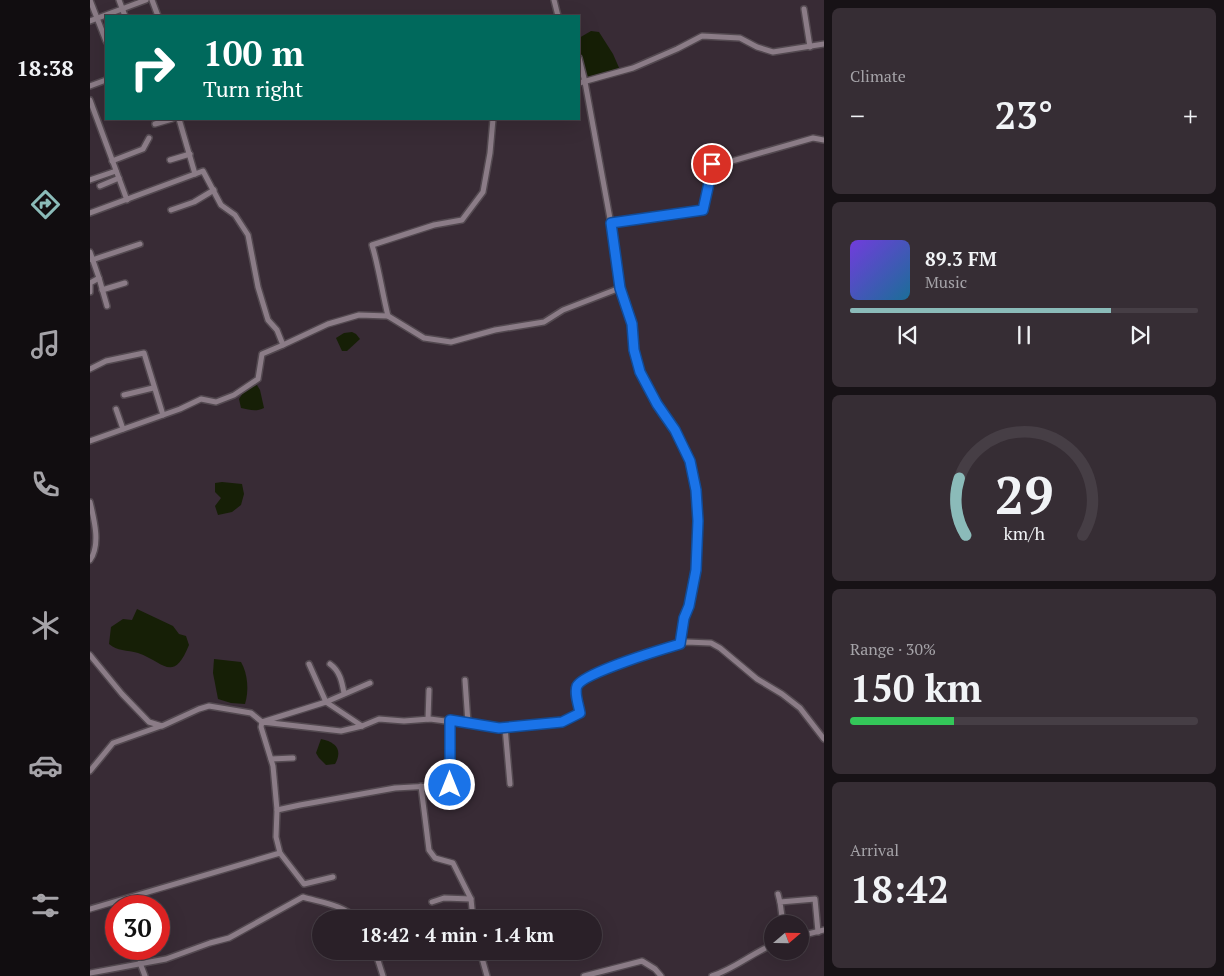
<!DOCTYPE html>
<html lang="en">
<head>
<meta charset="utf-8">
<style>
	:root { --surface:#2a2028; --page:#362d34; --text:#f1f3f6; --muted:#a5a3a8; --line:#463e45; --accent:#8bbbb9 }
	body { margin:0; font-family:"PT Serif",serif; background:var(--page); color:var(--text); height:100vh; display:flex; flex-direction:column; font-size:19px; white-space:nowrap }
	* { box-sizing:border-box; margin:0 }
	p { font-size:16px; color:var(--muted) }
	.icon { flex:none; width:28px; height:28px; fill:none; stroke:currentColor; stroke-width:2; stroke-linecap:round; stroke-linejoin:round }
	.map { position:relative; flex:1; overflow:hidden }
	.side { display:flex; flex-direction:column; gap:8px; padding:8px; background:#171216; width:400px }
	.side>* { flex:none }
	.guide { position:absolute; left:15px; top:15px; width:475px; height:105px; border-radius:0px; box-shadow:0 5px 20px #0002,0 0 0 1px var(--line); background:#00695c; color:#fff; overflow:hidden }
	.needle { width:32px; rotate:70deg }
	.buttons { position:absolute; left:674px; top:915px; display:grid; gap:10px }
	.buttons a { display:grid; place-items:center; width:45px; height:45px; border-radius:50%; background:var(--surface); box-shadow:0 5px 20px #0002,0 0 0 1px var(--line); font-size:25px }
	.speed { position:absolute; left:15px; top:895px; display:flex; gap:10px; font-size:25px; font-weight:700; text-align:center }
	.speed>* { display:grid; place-content:center; width:65px; height:65px; border-radius:50%; background:var(--surface); box-shadow:0 5px 20px #0002,0 0 0 1px var(--line); line-height:1 }
	.speed .limit { border:8px solid #d22; background:#fff; color:#111 }
	.pin { position:absolute; display:grid; place-items:center; width:42px; height:42px; color:#fff; margin:-21px; border:2px solid #fff; border-radius:50%; box-shadow:0 1px 5px #0007 }
	.me { position:absolute; width:55px; margin:-28px; rotate:0deg; stroke-linejoin:round; filter:drop-shadow(0 0 4px #0008) }
	.turn { display:flex; align-items:center; gap:18px; height:105px; padding:0 15px; font-size:22px }
	.turn .icon { width:65px; height:65px; stroke-width:2.5 }
	.turn b { display:block; font-size:35px; line-height:42px }
	.big { font-size:38px; font-weight:700; line-height:1.1 }
	.side .widget { flex:1; display:flex; flex-direction:column; justify-content:center; gap:8px; min-width:0; padding:0 18px; border-radius:8px; background:var(--page) }
	.side .dial { align-items:center; gap:0 }
	.dial svg { height:130px; overflow:visible; fill:none; stroke:var(--line); stroke-width:7; stroke-linecap:round; text-anchor:middle }
	.dial text { fill:var(--text); stroke:none }
	.song { display:flex; align-items:center; gap:15px }
	.cover { width:60px; height:60px; border-radius:8px; background:linear-gradient(135deg,hsl(260 70% 55%),hsl(200 70% 35%)) }
	.played { height:5px; border-radius:2px; background:linear-gradient(90deg,var(--accent) 75%,var(--line) 75%) }
	.keys { display:flex; justify-content:space-around; direction:ltr }
	.heat { display:flex; justify-content:space-between; align-items:center; font-size:28px; direction:ltr }
	.charge { height:8px; border-radius:4px; background:linear-gradient(90deg,#34c759 30%,var(--line) 0) }
	.trip { position:absolute; left:222px; top:910px; width:290px; height:50px; border-radius:25px; background:var(--surface); box-shadow:0 5px 20px #0002,0 0 0 1px var(--line); font-weight:700; line-height:50px; text-align:center }
	main { display:flex; flex:1; min-height:0 }
	.tab-bar { display:flex; flex-direction:column; width:90px; justify-content:space-around; align-items:center; background:#110d10; color:var(--muted) }
	.tab-bar .icon { width:35px; height:35px }
	.tab-bar .selected { color:var(--accent) }
	.tab-bar b { font-size:22px; color:var(--text) }
	.map>svg:first-child { display:block }
</style>
</head>
<body>
<main>
<nav class="tab-bar">
<b>18:38</b>
<svg class="icon selected" aria-label="directions" viewBox="0 0 24 24"><path d="M12 3l9 9-9 9-9-9zM9 14v-3h6M13 9l2 2-2 2"/></svg>
<svg class="icon" aria-label="music" viewBox="0 0 24 24"><path d="M9 18V5l10-2v13"/><circle cx="6" cy="18" r="3"/><circle cx="16" cy="16" r="3"/></svg>
<svg class="icon" aria-label="phone" viewBox="0 0 24 24"><path d="M5 4h4l2 5-3 2q2 4 5 5l2-3 5 2v4C11 20 4 13 5 4z"/></svg>
<svg class="icon" aria-label="climate" viewBox="0 0 24 24"><path d="M12 3v18M4 7l16 10M4 17L20 7"/></svg>
<svg class="icon" aria-label="car" viewBox="0 0 24 24"><path d="M5 17H2v-5l4-1 3-4h7l3 4 3 1v5h-3M9 17h6M6 11h13"/><circle cx="7" cy="17" r="2"/><circle cx="17" cy="17" r="2"/></svg>
<svg class="icon" aria-label="filters" viewBox="0 0 24 24"><path d="M4 7h16M4 17h16"/><circle cx="9" cy="7" r="2"/><circle cx="15" cy="17" r="2"/></svg>
</nav>
<div class="map">
<svg width="734" height="976" viewBox="0 0 734 976">
	<rect width="100%" height="100%" fill="#382b35"/>
	<g fill="#161f06">
		<polygon points="501,31 509,32 523,54 530,70 496,78 489,51 489,38"/>
		<polygon points="262,332 266,334 270,339 257,351 252,351 246,338 254,333"/>
		<path d="M167 385 170 390 174 408C166 412 160 410 151 408L149 399 155 390Z"/>
		<polygon points="132,482 152,484 154,494 151,505 142,512 128,515 125,506 131,498 125,492 125,483"/>
		<path d="M47 609 83 626 89 634 96 636 99 645C83 684 74 662 48 653 37 650 27 651 19 644L21 627 33 619 42 620Z"/>
		<path d="M124 659 151 662C158 674 159 691 155 704L141 703 128 699 123 673Z"/>
		<path d="M231 739C246 742 253 750 245 764L236 765 229 758 226 753Z"/>
	</g>
	<g fill="none" stroke-linecap="round" stroke-linejoin="round">
		<defs>
			<g id="street">
				<polyline points="0,0 16,41"/>
				<polyline points="29,0 35,16"/>
				<polyline points="62,0 68,16"/>
				<polyline points="464,0 468,16"/>
				<polyline points="714,9 720,47"/>
				<polyline points="0,21 56,0"/>
				<polyline points="489,58 495,82 525,246 530,288"/>
				<polyline points="489,83 543,68 587,49 612,36 650,38 667,47 683,52 734,44"/>
				<polyline points="0,86 16,80"/>
				<polyline points="0,100 37,200"/>
				<polyline points="89,119 105,174"/>
				<polyline points="65,124 82,119"/>
				<polyline points="80,160 100,154"/>
				<polyline points="22,161 53,149 59,138"/>
				<polyline points="0,180 26,171"/>
				<polyline points="10,186 29,178"/>
				<polyline points="81,210 104,202 124,190"/>
				<path d="M0 213 113 171 131 205 145 215 158 235 168 287 178 320 187 330 193 345 238 324 269 315 298 316C292 292 289 268 282 245L344 225 372 220 393 192 400 153 403 119"/>
				<polyline points="521,223 613,209 619,183 619,168 622,164 628,165 723,138 734,140"/>
				<polyline points="0,252 9,278 0,283 0,292"/>
				<polyline points="2,260 50,244"/>
				<polyline points="9,278 17,306"/>
				<polyline points="12,290 35,283"/>
				<polyline points="298,316 334,338 361,342 405,330 454,322 473,310 530,288 542,324 544,350 550,372 567,404 585,431 600,461 606,490 608,521 606,570 599,606 594,618 590,644"/>
				<polyline points="0,369 16,361 54,353 73,415"/>
				<polyline points="34,395 63,388"/>
				<polyline points="26,409 33,429"/>
				<polyline points="0,441 90,409 111,399 126,402 144,395 168,379 172,354 193,345"/>
				<path d="M0 502C4 519 11 545 0 560"/>
				<polyline points="0,655 32,694 59,722 72,726 109,709 119,706 161,713 172,722 236,702 280,683"/>
				<polyline points="219,664 236,702 272,726"/>
				<path d="M240 664C250 671 252 682 254 693"/>
				<polyline points="375,680 378,723"/>
				<polyline points="338,719 339,690"/>
				<polyline points="415,727 420,784"/>
				<polyline points="181,759 203,758"/>
				<polyline points="0,771 23,743 71,726"/>
				<polyline points="331,786 339,850 345,858 363,863 381,899 383,919"/>
				<polyline points="187,810 210,805 305,788 360,785 360,720"/>
				<polyline points="243,877 214,884 190,853 186,837 187,810 183,766 171,727 172,722 251,731 272,726 289,719 314,721 340,719 409,728 472,722 490,713 485,691 491,680 515,670 573,649 596,642 621,643 630,648 667,679 692,694 710,708 734,739"/>
				<polyline points="688,894 690,902"/>
				<polyline points="342,902 354,898 381,899"/>
				<polyline points="0,909 190,853"/>
				<polyline points="693,924 690,902 725,899 728,932"/>
				<polyline points="710,936 734,930"/>
				<polyline points="285,951 293,976"/>
				<polyline points="390,951 397,976"/>
				<polyline points="50,963 55,976"/>
				<path d="M0 973 76 959 120 943 139 938 213 897C229 902 255 905 266 919"/>
				<polyline points="494,976 552,961 565,969 571,976"/>
				<path d="M622 976C644 969 661 954 682 945"/>
			</g>
		</defs>
		<use href="#street" stroke="#534950" stroke-width="8"/>
		<use href="#street" stroke="#8b7c87" stroke-width="5"/>
	</g>
	<g fill="none" stroke-linecap="round" stroke-linejoin="round">
		<defs>
			<path id="route" d="M360 785V720L409 728 472 722 490 713C489 706 484 693 487 686 493 673 573 649 590 644L594 618 599 606 606 570 608 521 606 490 600 461 585 430 567 404 550 372 544 350 542 324 530 288 521 223 613 210 619 183V168L622 164"/>
		</defs>
		<use href="#route" stroke="#114b97" stroke-width="12"/>
		<use href="#route" stroke="#1a73e8" stroke-width="9"/>
	</g>
</svg>
<div class="buttons">
<a><svg class="needle" viewBox="-14 -14 28 28"><path d="M0-13l5 13h-10z" fill="#e53935"/><path d="M0 13l5-13h-10z" fill="#a5a3a8"/></svg></a>
</div>
<div class="speed"><div class="limit">30</div></div>
<div class="pin" style="left:622px;top:164px;background:#d93025"><svg class="icon" aria-label="arrive" viewBox="0 0 24 24"><path d="M6 21V4h12l-3 4 3 4H6"/></svg></div>
<svg class="me" style="left:360px;top:785px" viewBox="-20 -20 40 40"><circle r="17" fill="#1a73e8" stroke="#fff" stroke-width="3"/><path d="M0-11L8 9 0 5-8 9z" fill="#fff"/></svg>
<div class="trip">18:42 · 4 min · 1.4 km</div>
<div class="guide">
<div class="turn"><svg class="icon" aria-label="right" viewBox="0 0 24 24"><path d="M7 20v-9h11M14 6l5 5-5 5"/></svg><div><b>100 m</b>Turn right</div></div>
</div>
</div>
<section class="side">
<div class="widget"><p>Climate</p>
<div class="heat"><a>−</a><b class="big">23°</b><a>+</a></div>
</div>
<div class="widget">
<div class="song"><i class="cover"></i><div><b>89.3 FM</b><p>Music</p></div></div>
<div class="played"></div>
<div class="keys"><svg class="icon" aria-label="previous" viewBox="0 0 24 24"><path d="M18 5L8 12l10 7zM5 5v14"/></svg><svg class="icon" aria-label="pause" viewBox="0 0 24 24"><path d="M8 5v14M16 5v14"/></svg><svg class="icon" aria-label="next" viewBox="0 0 24 24"><path d="M6 5l10 7-10 7zM19 5v14"/></svg></div>
</div>
<div class="widget dial"><svg viewBox="0 0 100 80">
<path d="M14 69A42 42 0 1 1 86 69"/>
<path d="M14 69A42 42 0 0 1 10 34" stroke="#8bbbb9"/>
<text x="50" y="56" font-size="32" font-weight="700">29</text>
<text x="50" y="72" font-size="11">km/h</text>
</svg></div>
<div class="widget"><p>Range · 30%</p><b class="big">150 km</b><div class="charge"></div></div>
<div class="widget"><p>Arrival</p><b class="big">18:42</b></div>
</section>
</main>
</body>
</html>
